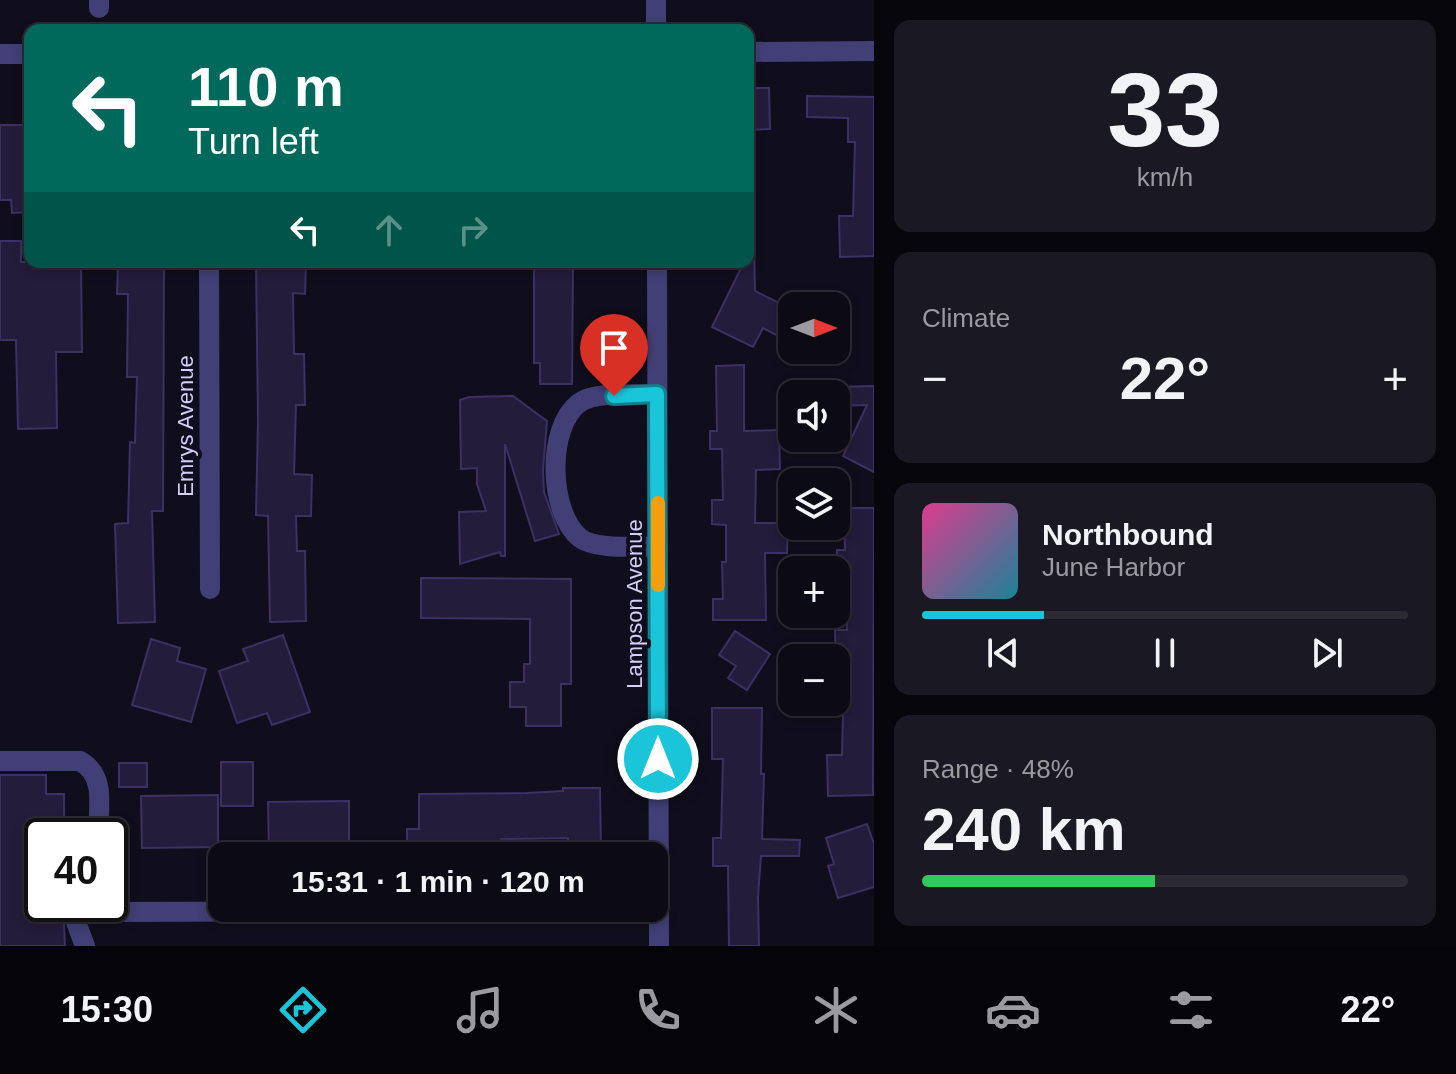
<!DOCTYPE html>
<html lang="en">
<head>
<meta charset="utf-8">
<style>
	:root { --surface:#0c0a15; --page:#1a1822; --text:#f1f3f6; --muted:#9a9aa0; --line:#2c2b34; --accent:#1bc5d9 }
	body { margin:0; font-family:Helvetica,sans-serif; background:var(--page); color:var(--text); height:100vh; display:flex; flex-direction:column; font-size:30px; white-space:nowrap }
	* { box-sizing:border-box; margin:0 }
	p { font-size:26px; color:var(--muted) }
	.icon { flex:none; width:44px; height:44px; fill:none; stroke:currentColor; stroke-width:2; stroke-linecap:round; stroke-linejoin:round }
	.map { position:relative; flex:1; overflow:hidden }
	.drawer { display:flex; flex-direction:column; gap:20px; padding:20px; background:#07060c; width:582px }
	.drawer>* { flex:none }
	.top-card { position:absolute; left:24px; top:24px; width:730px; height:244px; border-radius:16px; box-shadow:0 4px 12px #0003,0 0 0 2px var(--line); background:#00695c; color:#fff; overflow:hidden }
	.needle { width:52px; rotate:90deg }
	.tools { position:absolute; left:778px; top:292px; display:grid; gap:16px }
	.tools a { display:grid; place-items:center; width:72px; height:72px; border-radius:16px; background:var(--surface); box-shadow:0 4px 12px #0003,0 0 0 2px var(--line); font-size:40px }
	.speed { position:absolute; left:24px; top:818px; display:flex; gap:16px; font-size:40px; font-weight:700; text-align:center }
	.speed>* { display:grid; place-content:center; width:104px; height:104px; border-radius:50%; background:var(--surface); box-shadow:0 4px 12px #0003,0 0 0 2px var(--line); line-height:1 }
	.speed .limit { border:4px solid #111; border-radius:12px; background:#fff; color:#111 }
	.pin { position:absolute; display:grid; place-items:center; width:68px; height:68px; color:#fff; margin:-82px -34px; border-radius:50% 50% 50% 0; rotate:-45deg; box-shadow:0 0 8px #0007 }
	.pin .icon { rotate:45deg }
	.me { position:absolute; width:88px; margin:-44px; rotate:0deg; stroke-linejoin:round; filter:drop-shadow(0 0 6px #0008) }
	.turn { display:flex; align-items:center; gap:28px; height:168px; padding:0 32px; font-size:36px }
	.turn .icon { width:104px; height:104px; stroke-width:2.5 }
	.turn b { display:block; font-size:56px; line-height:68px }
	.lanes { display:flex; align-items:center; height:76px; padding:0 32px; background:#0003; justify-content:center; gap:40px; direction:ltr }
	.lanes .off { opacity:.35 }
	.big { font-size:60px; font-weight:700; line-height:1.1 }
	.drawer .tile { flex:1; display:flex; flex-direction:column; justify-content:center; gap:12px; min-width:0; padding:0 28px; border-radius:16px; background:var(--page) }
	.drawer .dial { align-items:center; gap:0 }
	.dial b { font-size:104px; line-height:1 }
	.song { display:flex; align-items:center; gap:24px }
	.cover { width:96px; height:96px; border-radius:12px; background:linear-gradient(135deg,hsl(330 70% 55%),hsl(190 70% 35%)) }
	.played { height:8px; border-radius:4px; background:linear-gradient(90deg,var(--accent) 25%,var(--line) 25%) }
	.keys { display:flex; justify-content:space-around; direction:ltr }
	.heat { display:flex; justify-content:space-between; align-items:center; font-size:44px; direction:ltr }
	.charge { height:12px; border-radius:6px; background:linear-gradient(90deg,#34c759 48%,var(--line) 0) }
	.trip { position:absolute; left:208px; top:842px; width:460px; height:80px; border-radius:16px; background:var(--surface); box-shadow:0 4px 12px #0003,0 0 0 2px var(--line); font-weight:700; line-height:80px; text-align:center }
	.dock { display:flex; height:128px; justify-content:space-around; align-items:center; background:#050408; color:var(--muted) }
	.dock .icon { width:56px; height:56px }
	.dock .on { color:var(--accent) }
	.dock b { font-size:36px; color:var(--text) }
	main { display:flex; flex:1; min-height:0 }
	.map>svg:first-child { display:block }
</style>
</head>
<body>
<main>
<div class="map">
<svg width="874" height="946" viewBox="0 0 874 946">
	<rect width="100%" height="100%" fill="#100e1c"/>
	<g fill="#231c3b" stroke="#3b3164" stroke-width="2">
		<polygon points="748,88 769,88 770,129 748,130"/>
		<polygon points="807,96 874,97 874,256 840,257 839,216 853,216 855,142 848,142 848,118 807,117"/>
		<polygon points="0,125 30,125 30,212 12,213 11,200 0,200"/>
		<polygon points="0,241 21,241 21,262 81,262 82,352 56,352 57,428 18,429 16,340 0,340"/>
		<polygon points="754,243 755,291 791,309 778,336 763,328 753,347 712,327 744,262 748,262 748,254"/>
		<polygon points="118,262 164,262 163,511 152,511 155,622 118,623 115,524 128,523 130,442 135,443 137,377 127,377 128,294 117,294"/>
		<polygon points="256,262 306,262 305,294 293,293 294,354 304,354 305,405 296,405 294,474 312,475 311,516 296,516 297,551 305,551 306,621 270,622 268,516 256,515 258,420"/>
		<polygon points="534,262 573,262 572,384 540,384 540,363 534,363"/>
		<polygon points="744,365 744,431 779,430 780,469 756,470 755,523 788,523 787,553 765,553 766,620 713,620 713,599 723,599 722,562 726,562 726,525 712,524 712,500 723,500 722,449 710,449 710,431 717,431 716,366"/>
		<polygon points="874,386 874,472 843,456 867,405 836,406 836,387"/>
		<polygon points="513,396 547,421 543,470 544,492 559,534 535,541 505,444 505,556 501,556 500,552 460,564 459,512 486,511 477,484 477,468 461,469 460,400 469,397"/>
		<polygon points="844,508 874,508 873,795 828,796 827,755 842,755 844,673 836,674 835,630 847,630 846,592 837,591 837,550 845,550"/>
		<polygon points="421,578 571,579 571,684 561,684 561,726 526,726 526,707 510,707 510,682 524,682 524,664 530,664 530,619 421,618"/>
		<polygon points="735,631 770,654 747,690 728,678 736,666 719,655"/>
		<polygon points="283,635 310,712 272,725 267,713 237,723 219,671 248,661 243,649"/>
		<polygon points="151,639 180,648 177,661 206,669 191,722 132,705"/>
		<polygon points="712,708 762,708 761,774 764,774 762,839 800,840 799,856 761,856 758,896 759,946 729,946 728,866 713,866 713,838 721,838 723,759 712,759"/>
		<rect x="221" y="762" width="32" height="44"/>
		<rect x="119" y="763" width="28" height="24"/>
		<polygon points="0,775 46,775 46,794 64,794 64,836 42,836 42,904 63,904 65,946 0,946"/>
		<polygon points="563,788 600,788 601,852 568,853 568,838 501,839 501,849 407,850 407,829 419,829 419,794 527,793 563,791"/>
		<polygon points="218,795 218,847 142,848 141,796"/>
		<polygon points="349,801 349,854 269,856 268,802"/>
		<polygon points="867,824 874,844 874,887 838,898 828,866 834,864 826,838"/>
	</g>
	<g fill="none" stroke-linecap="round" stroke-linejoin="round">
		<g stroke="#413f75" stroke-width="20">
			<polyline points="99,8 99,0"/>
			<polyline points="656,30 656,0"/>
			<polyline points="748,52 874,51"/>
			<polyline points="0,54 30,54"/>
			<polyline points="209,262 210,589"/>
			<polyline points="657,262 659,946"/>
			<path d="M657 394C637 395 595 391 579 403 546 428 549 513 580 538 595 550 638 546 658 547"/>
			<path d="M0 761H80C107 776 98 808 98 836"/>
			<polyline points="76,904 76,922 85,946"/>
			<polyline points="117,912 659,910"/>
		</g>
	</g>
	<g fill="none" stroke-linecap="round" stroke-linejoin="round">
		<defs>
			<polyline id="route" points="614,396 657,394 658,759"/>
		</defs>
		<use href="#route" stroke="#12808d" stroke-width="20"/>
		<use href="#route" stroke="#1bc5d9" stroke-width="14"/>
		<polyline stroke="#f59e0b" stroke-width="14" points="658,503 658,585"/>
	</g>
	<g text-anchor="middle" stroke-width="8" stroke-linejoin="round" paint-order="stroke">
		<g font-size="22" fill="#d4cff9" stroke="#100e1c">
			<text transform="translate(185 426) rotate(-90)" y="8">Emrys Avenue</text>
			<text transform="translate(634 604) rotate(-90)" y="8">Lampson Avenue</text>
		</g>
	</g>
</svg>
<div class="tools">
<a><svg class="needle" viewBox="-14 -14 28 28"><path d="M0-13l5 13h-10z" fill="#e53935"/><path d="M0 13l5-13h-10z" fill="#9a9aa0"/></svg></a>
<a><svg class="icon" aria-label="sound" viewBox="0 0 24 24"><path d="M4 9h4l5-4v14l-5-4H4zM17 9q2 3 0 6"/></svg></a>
<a><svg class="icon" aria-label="layers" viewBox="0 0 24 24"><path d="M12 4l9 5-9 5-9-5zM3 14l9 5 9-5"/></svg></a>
<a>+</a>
<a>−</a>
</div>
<div class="speed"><div class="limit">40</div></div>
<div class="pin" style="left:614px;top:396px;background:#d93025"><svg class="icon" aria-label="arrive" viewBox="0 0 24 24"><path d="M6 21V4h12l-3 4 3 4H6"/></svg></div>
<svg class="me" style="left:658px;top:759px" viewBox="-20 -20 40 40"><circle r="17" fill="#1bc5d9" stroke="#fff" stroke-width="3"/><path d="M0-11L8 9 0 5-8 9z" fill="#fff"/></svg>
<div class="trip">15:31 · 1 min · 120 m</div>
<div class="top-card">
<div class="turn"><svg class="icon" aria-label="left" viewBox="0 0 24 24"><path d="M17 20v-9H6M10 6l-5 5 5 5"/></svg><div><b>110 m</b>Turn left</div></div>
<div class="lanes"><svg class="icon" aria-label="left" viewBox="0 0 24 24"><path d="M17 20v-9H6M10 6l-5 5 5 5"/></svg><svg class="icon off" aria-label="ahead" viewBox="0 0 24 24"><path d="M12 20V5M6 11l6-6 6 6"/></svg><svg class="icon off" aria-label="right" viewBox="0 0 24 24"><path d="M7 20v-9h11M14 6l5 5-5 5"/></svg></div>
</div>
</div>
<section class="drawer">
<div class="tile dial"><b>33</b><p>km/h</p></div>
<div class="tile"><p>Climate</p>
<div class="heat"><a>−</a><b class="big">22°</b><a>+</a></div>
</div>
<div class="tile">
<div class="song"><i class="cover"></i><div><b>Northbound</b><p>June Harbor</p></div></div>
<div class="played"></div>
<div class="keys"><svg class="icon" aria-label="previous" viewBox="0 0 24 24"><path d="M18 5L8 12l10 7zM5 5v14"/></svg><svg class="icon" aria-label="pause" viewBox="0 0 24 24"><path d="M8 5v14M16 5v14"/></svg><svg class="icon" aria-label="next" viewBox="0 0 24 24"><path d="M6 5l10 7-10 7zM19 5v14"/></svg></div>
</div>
<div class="tile"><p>Range · 48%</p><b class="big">240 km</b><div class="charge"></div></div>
</section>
</main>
<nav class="dock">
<b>15:30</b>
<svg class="icon on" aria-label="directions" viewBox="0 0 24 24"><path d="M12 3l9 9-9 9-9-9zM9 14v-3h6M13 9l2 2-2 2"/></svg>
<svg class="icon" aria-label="music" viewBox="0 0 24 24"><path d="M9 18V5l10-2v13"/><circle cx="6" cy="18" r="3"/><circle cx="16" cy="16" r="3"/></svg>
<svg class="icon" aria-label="phone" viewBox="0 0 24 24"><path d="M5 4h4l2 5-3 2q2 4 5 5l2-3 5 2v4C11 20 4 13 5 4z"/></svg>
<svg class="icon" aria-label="climate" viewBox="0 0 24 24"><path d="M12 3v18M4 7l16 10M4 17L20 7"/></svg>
<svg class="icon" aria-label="car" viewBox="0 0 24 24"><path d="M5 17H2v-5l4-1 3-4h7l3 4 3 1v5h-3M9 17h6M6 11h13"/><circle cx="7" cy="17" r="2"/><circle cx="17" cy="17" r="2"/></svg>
<svg class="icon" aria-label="filters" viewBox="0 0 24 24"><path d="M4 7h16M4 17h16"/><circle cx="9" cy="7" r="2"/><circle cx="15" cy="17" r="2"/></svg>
<b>22°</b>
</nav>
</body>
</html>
